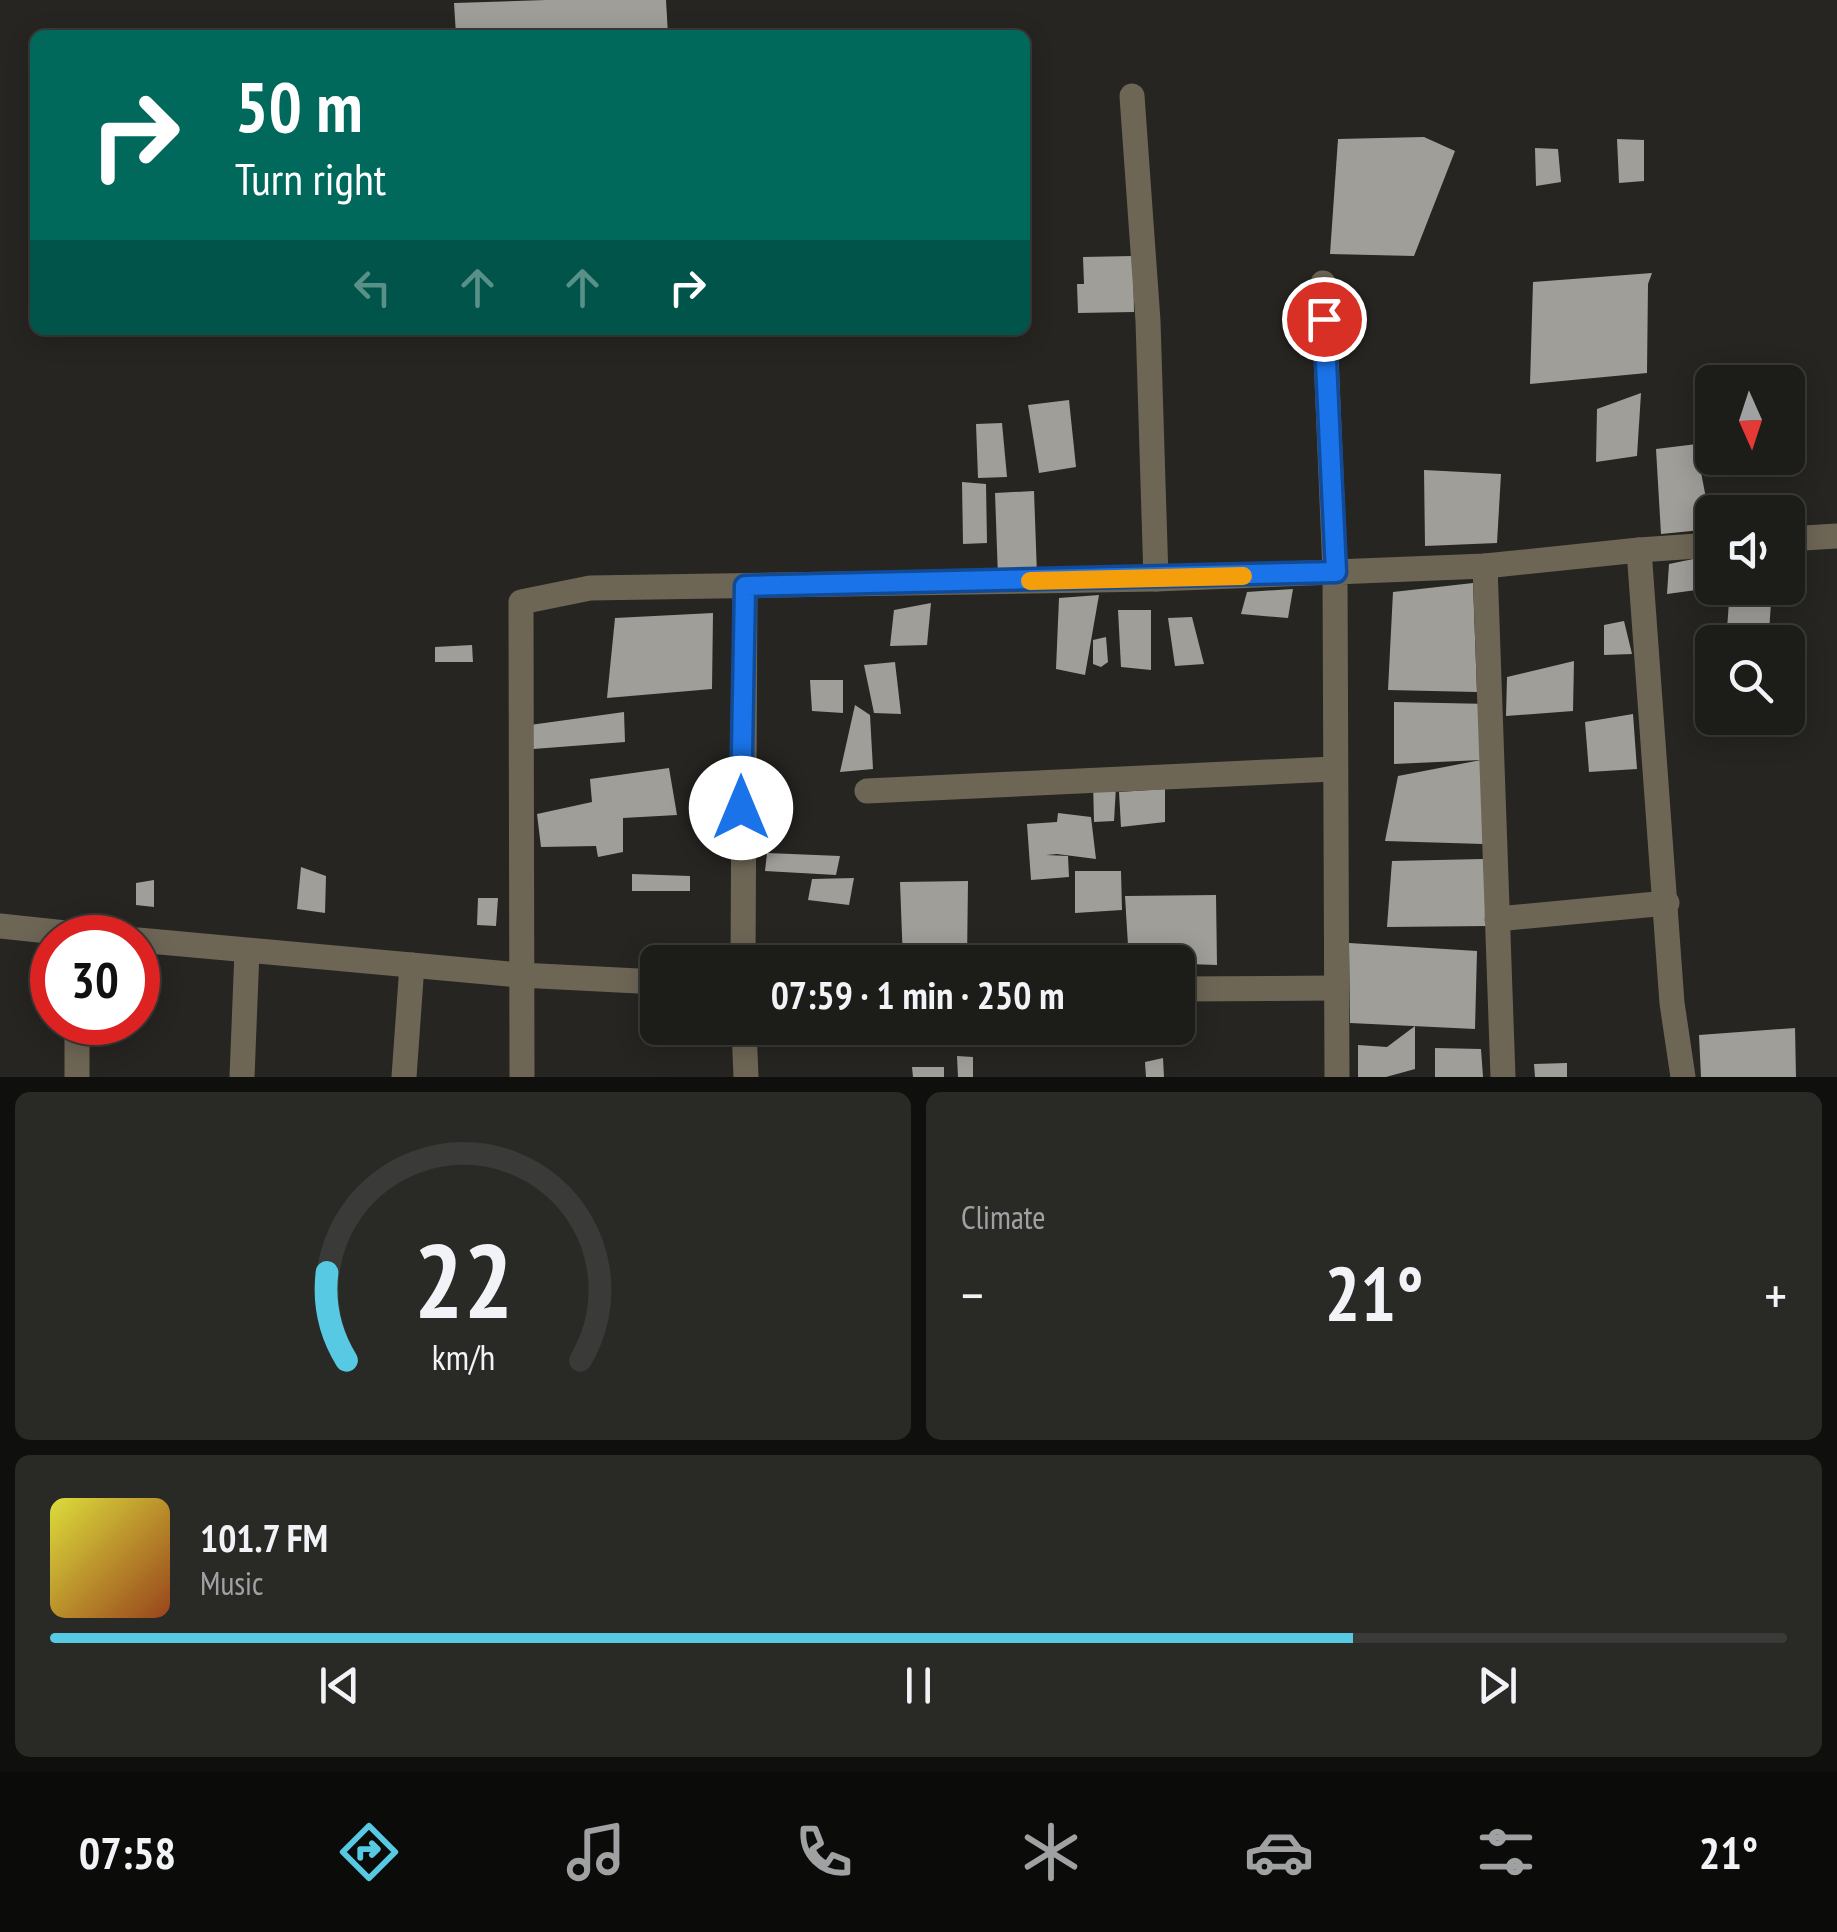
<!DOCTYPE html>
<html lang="en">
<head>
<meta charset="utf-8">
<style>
	:root { --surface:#1c1c19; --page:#292926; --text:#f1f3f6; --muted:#a0a1a2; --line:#3a3a38; --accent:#57c9e2 }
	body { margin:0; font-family:"PT Sans Narrow",sans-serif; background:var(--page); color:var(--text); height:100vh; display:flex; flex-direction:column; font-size:38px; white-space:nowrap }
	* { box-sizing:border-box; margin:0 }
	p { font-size:32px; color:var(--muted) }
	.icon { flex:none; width:55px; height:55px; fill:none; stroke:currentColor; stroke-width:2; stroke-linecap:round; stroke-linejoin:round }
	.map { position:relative; height:1077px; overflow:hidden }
	.side { display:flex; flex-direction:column; gap:15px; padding:15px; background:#0f0f0e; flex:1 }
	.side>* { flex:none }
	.top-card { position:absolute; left:30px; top:30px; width:1000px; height:305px; border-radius:15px; box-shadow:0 5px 25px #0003,0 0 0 2px var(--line); background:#00695c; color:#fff; overflow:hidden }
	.needle { width:65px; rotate:177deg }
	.fabs { position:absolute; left:1695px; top:365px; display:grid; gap:20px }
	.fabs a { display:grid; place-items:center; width:110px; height:110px; border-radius:15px; background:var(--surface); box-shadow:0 5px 25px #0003,0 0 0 2px var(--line); font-size:50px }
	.speed { position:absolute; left:30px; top:915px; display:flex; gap:20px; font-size:50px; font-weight:700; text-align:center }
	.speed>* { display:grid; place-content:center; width:130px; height:130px; border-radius:50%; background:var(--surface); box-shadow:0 5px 25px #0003,0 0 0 2px var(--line); line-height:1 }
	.speed .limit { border:15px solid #d22; background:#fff; color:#111 }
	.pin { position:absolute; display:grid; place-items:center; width:85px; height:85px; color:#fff; margin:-42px; border:5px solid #fff; border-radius:50%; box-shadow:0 2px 10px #0007 }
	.me { position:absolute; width:110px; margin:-55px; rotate:0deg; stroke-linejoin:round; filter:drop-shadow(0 0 8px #0008) }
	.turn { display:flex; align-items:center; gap:35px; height:210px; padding:0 40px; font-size:45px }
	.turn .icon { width:130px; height:130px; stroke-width:2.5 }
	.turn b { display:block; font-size:70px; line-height:85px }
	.lanes { display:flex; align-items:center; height:95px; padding:0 40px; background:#0003; justify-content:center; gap:50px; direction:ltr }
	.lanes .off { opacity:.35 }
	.big { font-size:75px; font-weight:700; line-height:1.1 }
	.side .widget { flex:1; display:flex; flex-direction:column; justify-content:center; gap:15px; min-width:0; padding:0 35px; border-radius:15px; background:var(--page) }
	.side .dial { align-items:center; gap:0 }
	.dial svg { height:260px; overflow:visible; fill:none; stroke:var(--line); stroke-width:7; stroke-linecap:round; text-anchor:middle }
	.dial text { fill:var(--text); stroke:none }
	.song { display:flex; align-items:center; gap:30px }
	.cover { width:120px; height:120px; border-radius:15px; background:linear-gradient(135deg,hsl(60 70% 55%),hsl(20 70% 35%)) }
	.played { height:10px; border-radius:5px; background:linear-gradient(90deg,var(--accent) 75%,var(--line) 75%) }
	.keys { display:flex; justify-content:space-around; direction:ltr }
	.heat { display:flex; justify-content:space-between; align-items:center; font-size:55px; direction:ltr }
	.side .tiles { flex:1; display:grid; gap:15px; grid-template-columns:1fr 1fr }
	.widget:last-child { grid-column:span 2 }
	.trip { position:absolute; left:640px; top:945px; width:555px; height:100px; border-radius:15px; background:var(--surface); box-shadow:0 5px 25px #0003,0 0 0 2px var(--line); font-weight:700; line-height:100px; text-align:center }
	.dock { display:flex; height:160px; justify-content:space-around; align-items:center; background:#0b0b0a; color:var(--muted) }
	.dock .icon { width:70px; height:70px }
	.dock .selected { color:var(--accent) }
	.dock b { font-size:45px; color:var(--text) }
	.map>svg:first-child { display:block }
</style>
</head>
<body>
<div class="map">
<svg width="1837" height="1077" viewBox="0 0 1837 1077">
	<rect width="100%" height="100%" fill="#262521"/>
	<g fill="#a09e99">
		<polygon points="546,0 666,0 668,35 456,35 454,3"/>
		<polygon points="1424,137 1455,151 1414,256 1330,254 1338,139"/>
		<polygon points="1617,139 1644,140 1644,181 1619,183"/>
		<polygon points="1535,148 1558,149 1561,182 1536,186"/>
		<polygon points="1133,256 1134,312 1078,313 1077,284 1084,284 1083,257"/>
		<polygon points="1652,273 1648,284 1647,373 1530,384 1533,282"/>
		<polygon points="1641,393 1637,456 1596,462 1597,409"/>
		<polygon points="1069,400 1076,467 1039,473 1028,405"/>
		<polygon points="1002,423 1007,477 978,478 976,424"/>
		<polygon points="1705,443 1698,457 1712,529 1661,534 1656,449"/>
		<polygon points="1424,470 1501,474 1497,543 1425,546"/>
		<polygon points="962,482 986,484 987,543 963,544"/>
		<polygon points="1034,491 1037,575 998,577 995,493"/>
		<polygon points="1703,557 1711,588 1667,594 1669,564"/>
		<polygon points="1473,583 1477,692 1388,690 1393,592"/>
		<polygon points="1730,588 1772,588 1769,632 1727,629"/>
		<polygon points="1293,589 1288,618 1241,614 1247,592"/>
		<polygon points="1099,595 1085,675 1056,669 1059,598"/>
		<polygon points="931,603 927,645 890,646 894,610"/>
		<polygon points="1118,610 1151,610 1151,670 1121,667"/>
		<polygon points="713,613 712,689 607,698 615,618"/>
		<polygon points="1192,617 1204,664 1175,666 1168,618"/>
		<polygon points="1624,621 1632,654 1604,655 1604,625"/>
		<polygon points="1106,637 1108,662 1101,667 1093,664 1093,640"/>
		<polygon points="472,645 473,662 435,662 435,647"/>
		<polygon points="1574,661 1573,711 1506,716 1507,677"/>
		<polygon points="895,662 901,714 874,713 864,665"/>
		<polygon points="810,680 843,680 843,713 812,711"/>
		<polygon points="1394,702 1490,704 1481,760 1394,764"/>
		<polygon points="855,705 870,715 873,769 840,772"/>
		<polygon points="624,712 625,742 533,749 530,725"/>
		<polygon points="1633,714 1637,769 1589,772 1585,722"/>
		<polygon points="1481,760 1483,844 1385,841 1398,776"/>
		<polygon points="669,768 677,815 623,818 623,852 598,857 596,846 541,847 537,814 592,802 590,779"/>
		<polygon points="1093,781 1116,787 1114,821 1094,822"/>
		<polygon points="1165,789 1165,822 1121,827 1119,792"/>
		<polygon points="1058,813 1091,817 1096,859 1057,854 1046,855 1068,856 1069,877 1031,880 1027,824 1057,822"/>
		<polygon points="767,853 840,856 836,875 765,871"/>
		<polygon points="1483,859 1488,926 1387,927 1392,861"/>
		<polygon points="301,867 326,876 325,913 297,909"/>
		<polygon points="1075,871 1121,871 1122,910 1075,913"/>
		<polygon points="632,874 690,876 690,891 632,891"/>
		<polygon points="854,878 849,905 808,900 812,879"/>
		<polygon points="154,880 154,907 136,905 136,883"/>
		<polygon points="968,881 967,962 903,962 900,882"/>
		<polygon points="1216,895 1217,965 1129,962 1125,896"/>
		<polygon points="478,898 498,898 496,926 477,925"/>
		<polygon points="1349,943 1477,951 1475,1029 1350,1023"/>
		<polygon points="1415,1026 1415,1069 1386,1077 1358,1077 1358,1045 1387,1047"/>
		<polygon points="1795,1028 1796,1077 1701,1077 1699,1035"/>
		<polygon points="1435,1048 1481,1049 1483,1077 1435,1077"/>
		<polygon points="957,1056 973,1057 973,1077 958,1077"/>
		<polygon points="1163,1058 1164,1077 1146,1077 1145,1062"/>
		<polygon points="1567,1063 1567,1077 1535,1077 1534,1064"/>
		<polygon points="912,1067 944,1067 944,1077 913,1077"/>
	</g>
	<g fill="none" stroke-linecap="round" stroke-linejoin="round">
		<g stroke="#6e6655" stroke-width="25">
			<polyline points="1132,96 1148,321 1156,579"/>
			<polyline points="1788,539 1837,536"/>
			<polyline points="1639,550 1712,545"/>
			<polyline points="1485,566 1503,1077"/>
			<polyline points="867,791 1333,769"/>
			<polyline points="1497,919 1667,903"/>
			<polyline points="0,926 113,938"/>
			<polyline points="138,940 520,975 658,982"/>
			<polyline points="743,962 745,586"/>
			<polyline points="1178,989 1337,988"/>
			<polyline points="744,1028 746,1077"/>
			<polyline points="77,1077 77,1022"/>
			<polyline points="242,1077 247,951"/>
			<polyline points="404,1077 412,965"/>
			<polyline points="522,1077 521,602 590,588 1156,579 1335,572 1323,283"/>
			<polyline points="1337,1077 1335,572 1485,566 1639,550 1672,1003 1683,1077"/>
		</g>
	</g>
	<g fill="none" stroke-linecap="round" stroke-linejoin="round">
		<defs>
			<polyline id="route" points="741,808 745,586 1336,572 1324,319"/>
		</defs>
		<use href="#route" stroke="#114b97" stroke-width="25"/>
		<use href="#route" stroke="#1a73e8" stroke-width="18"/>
		<polyline stroke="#f59e0b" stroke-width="18" points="1030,581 1243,576"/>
	</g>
</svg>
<div class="fabs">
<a><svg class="needle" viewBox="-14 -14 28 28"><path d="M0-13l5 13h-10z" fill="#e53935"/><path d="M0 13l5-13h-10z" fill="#a0a1a2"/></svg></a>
<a><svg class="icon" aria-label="sound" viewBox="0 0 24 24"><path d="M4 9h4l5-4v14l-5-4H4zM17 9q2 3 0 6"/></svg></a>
<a><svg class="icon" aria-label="search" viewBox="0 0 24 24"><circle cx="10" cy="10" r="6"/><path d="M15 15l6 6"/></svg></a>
</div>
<div class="speed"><div class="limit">30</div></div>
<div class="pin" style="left:1324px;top:319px;background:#d93025"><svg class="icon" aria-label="arrive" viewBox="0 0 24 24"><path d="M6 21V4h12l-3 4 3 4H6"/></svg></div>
<svg class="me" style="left:741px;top:808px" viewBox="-20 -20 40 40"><circle r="19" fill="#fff"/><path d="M0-13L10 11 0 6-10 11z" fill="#1a73e8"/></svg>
<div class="trip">07:59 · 1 min · 250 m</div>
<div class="top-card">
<div class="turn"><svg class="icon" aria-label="right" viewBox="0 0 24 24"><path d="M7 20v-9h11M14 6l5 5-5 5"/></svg><div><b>50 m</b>Turn right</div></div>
<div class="lanes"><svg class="icon off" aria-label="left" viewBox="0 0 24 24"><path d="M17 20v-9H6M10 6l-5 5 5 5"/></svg><svg class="icon off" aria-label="ahead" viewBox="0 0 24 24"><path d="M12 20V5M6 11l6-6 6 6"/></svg><svg class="icon off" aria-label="ahead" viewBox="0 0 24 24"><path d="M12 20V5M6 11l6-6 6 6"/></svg><svg class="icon" aria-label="right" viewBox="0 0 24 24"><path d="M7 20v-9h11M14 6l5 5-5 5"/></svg></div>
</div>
</div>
<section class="side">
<div class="tiles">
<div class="widget dial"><svg viewBox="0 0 100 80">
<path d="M14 69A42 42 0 1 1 86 69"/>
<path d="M14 69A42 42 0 0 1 8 42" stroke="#57c9e2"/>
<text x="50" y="56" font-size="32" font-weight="700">22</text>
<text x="50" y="72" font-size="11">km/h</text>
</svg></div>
<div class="widget"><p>Climate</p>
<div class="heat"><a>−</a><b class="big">21°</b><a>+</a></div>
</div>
<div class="widget">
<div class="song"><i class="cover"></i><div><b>101.7 FM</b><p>Music</p></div></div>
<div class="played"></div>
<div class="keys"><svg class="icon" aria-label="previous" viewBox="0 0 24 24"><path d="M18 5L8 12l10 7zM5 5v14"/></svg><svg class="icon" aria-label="pause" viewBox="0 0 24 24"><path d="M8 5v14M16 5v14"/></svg><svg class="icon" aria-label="next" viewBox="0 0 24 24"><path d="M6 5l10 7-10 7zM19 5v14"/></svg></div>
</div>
</div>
</section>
<nav class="dock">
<b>07:58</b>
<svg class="icon selected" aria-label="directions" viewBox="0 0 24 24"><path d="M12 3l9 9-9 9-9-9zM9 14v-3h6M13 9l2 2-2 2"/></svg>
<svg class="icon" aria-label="music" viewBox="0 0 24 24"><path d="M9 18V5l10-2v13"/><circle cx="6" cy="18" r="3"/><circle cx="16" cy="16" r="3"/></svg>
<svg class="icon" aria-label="phone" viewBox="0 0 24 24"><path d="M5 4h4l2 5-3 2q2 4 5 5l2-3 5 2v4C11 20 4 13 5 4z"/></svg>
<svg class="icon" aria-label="climate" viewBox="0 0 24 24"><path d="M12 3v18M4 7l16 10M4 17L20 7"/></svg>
<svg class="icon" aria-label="car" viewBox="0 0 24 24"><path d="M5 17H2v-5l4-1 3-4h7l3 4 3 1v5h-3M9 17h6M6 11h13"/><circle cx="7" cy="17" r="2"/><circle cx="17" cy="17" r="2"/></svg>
<svg class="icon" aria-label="filters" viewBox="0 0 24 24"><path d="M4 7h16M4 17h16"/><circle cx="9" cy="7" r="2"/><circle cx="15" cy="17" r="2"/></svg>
<b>21°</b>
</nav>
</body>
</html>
